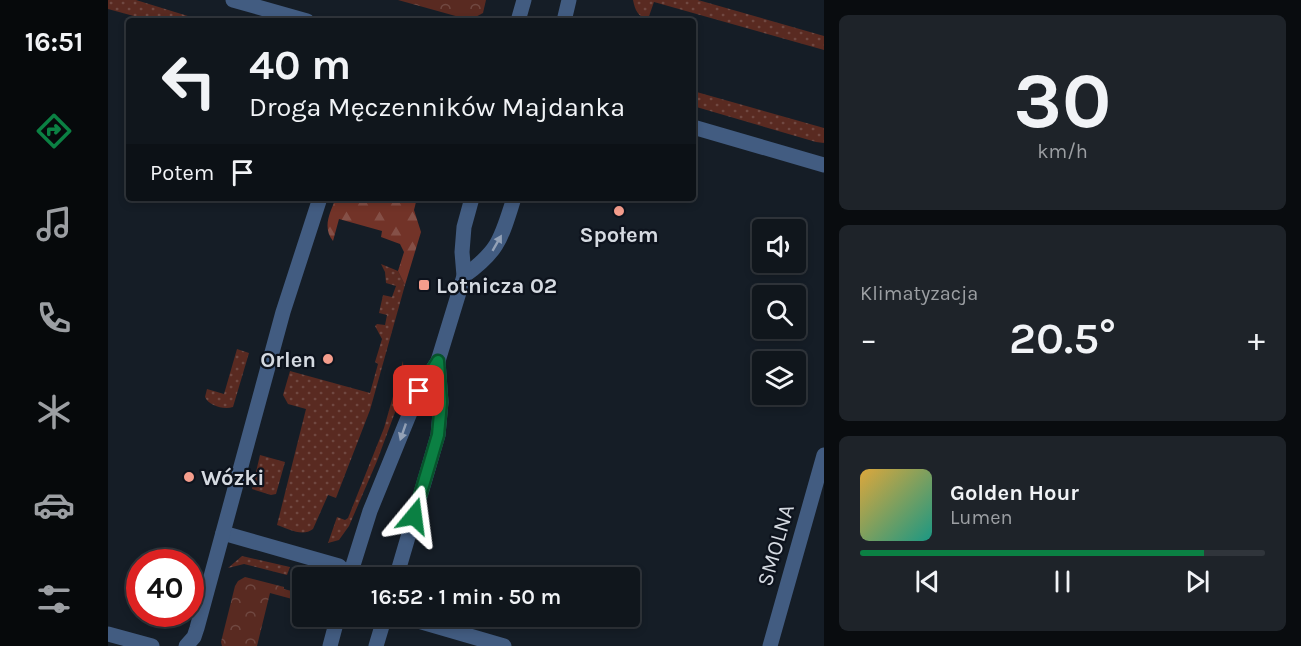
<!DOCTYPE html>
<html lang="pl">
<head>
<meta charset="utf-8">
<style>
	:root { --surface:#10161c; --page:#1e2329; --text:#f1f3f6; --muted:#9c9fa3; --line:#30353b; --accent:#0b8043 }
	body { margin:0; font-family:Karla,sans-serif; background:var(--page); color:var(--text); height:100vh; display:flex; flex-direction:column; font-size:22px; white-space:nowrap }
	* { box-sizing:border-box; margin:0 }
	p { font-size:20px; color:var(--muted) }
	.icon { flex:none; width:33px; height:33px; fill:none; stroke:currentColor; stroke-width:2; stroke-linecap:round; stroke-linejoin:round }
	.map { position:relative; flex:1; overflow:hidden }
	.panel { display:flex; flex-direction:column; gap:15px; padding:15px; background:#090c0f; width:477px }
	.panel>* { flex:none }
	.top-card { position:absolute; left:18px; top:18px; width:570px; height:183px; border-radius:6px; box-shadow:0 3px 9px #0003,0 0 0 2px var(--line); background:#10161c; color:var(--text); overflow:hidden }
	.buttons { position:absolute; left:644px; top:219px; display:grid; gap:12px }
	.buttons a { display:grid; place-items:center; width:54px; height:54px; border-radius:6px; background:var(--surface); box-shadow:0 3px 9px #0003,0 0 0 2px var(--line); font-size:30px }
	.speed { position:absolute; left:18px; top:549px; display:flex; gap:12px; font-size:30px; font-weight:700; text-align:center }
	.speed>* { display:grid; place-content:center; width:78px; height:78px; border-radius:50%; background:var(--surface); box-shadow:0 3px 9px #0003,0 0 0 2px var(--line); line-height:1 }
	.speed .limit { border:9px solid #d22; background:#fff; color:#111 }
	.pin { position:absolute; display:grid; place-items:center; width:51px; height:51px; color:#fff; margin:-26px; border-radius:12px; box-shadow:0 3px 9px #0006 }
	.me { position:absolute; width:66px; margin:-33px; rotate:16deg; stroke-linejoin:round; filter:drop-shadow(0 0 4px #0008) }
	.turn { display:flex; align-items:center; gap:21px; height:126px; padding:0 24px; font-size:27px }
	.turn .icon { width:78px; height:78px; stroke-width:2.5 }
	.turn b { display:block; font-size:42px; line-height:51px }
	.then { display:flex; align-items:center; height:57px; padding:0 24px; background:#0003; gap:12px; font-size:22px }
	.big { font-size:45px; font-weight:600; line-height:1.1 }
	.panel .tile { flex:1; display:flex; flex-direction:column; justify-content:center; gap:9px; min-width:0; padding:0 21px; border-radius:9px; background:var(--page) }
	.panel .dial { align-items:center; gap:0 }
	.dial b { font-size:78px; line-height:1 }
	.song { display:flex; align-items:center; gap:18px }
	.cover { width:72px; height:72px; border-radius:9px; background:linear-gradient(135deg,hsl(40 70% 55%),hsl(170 70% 35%)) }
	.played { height:6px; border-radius:3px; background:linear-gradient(90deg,var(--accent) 85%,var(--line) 85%) }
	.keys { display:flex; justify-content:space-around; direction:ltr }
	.heat { display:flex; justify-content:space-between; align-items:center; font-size:33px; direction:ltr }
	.trip { position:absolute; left:184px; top:567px; width:348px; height:60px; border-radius:6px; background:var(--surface); box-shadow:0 3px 9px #0003,0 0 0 2px var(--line); font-weight:600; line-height:60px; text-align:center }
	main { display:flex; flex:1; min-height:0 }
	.tabs { display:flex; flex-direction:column; width:108px; justify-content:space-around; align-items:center; background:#06090b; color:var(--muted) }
	.tabs .icon { width:42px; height:42px }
	.tabs .current { color:var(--accent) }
	.tabs b { font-size:27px; color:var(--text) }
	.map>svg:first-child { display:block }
</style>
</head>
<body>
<main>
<nav class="tabs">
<b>16:51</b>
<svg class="icon current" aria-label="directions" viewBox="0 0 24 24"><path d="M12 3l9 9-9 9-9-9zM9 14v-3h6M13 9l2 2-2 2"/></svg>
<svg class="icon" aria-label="music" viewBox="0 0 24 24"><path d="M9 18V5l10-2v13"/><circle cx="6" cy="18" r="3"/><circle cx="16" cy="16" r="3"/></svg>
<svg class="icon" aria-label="phone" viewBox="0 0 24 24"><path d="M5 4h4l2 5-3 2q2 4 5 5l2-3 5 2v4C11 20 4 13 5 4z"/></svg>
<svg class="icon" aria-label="climate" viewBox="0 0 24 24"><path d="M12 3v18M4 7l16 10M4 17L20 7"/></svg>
<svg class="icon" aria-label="car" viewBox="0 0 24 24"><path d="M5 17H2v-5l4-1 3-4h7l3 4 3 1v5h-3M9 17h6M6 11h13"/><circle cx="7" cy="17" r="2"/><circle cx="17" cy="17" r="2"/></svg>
<svg class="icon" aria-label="filters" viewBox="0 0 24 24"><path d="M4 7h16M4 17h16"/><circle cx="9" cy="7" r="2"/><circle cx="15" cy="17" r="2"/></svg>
</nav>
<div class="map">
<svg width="716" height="646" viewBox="0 0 716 646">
	<defs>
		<pattern id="grass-dots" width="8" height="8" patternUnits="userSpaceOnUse" patternTransform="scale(1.5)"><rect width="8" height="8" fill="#592a21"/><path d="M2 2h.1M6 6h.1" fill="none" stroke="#704841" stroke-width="1.8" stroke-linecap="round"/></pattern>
		<pattern id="forest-firs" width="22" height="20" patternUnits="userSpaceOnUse" patternTransform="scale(1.5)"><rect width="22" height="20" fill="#723328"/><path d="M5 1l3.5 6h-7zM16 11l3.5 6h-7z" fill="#855047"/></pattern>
		<pattern id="park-crowns" width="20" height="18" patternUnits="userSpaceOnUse" patternTransform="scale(1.5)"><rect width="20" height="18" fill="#592a21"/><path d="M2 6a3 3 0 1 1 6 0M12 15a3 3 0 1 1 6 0" fill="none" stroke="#704841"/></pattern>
	</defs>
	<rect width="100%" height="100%" fill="#151d26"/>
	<g fill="url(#grass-dots)">
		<polygon points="0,0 28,0 96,21 44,21 0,9"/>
		<path d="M525 0H590L716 36V50L546 2 540 19C530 17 527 10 525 0Z"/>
		<polygon points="585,91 716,128 716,143 708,142 585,106"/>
		<path d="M273 264 290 271 297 285 262 410 228 498 220 495 205 529C195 537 180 529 169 525L198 409 180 404 175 395 182 371 262 393 270 364 267 362 274 339 267 326 269 324 277 325 279 315 271 313 275 295 284 297 288 286 278 283 277 272Z"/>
		<path d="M129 349 141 353 125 407C116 410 101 406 97 397L99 389 116 394Z"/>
		<polygon points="295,361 296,388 269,461 241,526 231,540 220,543 229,517 237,520 240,518 276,428"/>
		<polygon points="152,455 177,462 168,494 163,495 144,489"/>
		<polygon points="134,556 182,567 179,575 136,564 120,568"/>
	</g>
	<path fill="url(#forest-firs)" d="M228 198H309L306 210 313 232 297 285 290 271 296 252 292 244 273 237 274 231 231 219 225 241C214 227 222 213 228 198Z"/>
	<g fill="url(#park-crowns)">
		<polygon points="290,0 378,0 375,13 362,20"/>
		<polygon points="137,577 176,587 176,589 195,594 195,602 162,593 149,646 114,646 113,642 127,586 130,581"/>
	</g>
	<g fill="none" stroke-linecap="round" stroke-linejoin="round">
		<g stroke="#425c81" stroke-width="15">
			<polyline points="125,0 199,21"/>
			<polyline points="585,127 716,165"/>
			<polyline points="115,533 231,566 244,578"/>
			<polyline points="293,616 396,646"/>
			<polyline points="0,634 44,646"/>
			<polyline points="78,646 86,637 89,628 175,312 212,198"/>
			<polyline points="662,646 716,455"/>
		</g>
		<g stroke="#425c81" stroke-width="15">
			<polyline points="410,21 416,0"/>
			<polyline points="456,21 461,0"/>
			<path d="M356 276C392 250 393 238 406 198"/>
			<polyline points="241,578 262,511 297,425 311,391 330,361 356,276 354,252 356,227 364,198"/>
			<polyline points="288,578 330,435 333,402 330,361"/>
			<polyline points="222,646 230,616"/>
			<polyline points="268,646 277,616"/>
		</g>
	</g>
	<defs><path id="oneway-solid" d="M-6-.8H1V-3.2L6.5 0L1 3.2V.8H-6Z" transform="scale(1.5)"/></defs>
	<g fill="#93a1b6">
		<use href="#oneway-solid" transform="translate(389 243) rotate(-60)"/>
		<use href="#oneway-solid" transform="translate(295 432) rotate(109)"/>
	</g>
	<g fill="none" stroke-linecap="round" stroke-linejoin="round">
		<defs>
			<polyline id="route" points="306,516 330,435 333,402 330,361 311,391"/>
		</defs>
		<use href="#route" stroke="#07532c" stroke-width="15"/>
		<use href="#route" stroke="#0b8043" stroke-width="10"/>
	</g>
	<g fill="#f49d8c" stroke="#0d131d" stroke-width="2">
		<circle cx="511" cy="211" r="6"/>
		<rect x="310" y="279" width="12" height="12" rx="3"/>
		<circle cx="220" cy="359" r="6"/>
		<circle cx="81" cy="477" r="6"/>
	</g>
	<g text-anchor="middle" stroke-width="4.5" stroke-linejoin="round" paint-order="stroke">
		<g font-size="22" font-weight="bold" fill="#d5dae1" stroke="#0d131d" text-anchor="start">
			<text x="511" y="242" text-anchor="middle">Społem</text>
			<text x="328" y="293">Lotnicza 02</text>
			<text x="208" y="367" text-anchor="end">Orlen</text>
			<text x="93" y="485">Wózki</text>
		</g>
		<g font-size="22" fill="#d5dae1" stroke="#0d131d">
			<text transform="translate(667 545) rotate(-74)" y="8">SMOLNA</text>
		</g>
	</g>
</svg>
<div class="buttons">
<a><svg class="icon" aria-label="sound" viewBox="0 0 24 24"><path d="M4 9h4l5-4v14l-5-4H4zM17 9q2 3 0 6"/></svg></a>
<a><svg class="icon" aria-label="search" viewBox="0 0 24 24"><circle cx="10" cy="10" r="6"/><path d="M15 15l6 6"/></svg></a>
<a><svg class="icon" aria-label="layers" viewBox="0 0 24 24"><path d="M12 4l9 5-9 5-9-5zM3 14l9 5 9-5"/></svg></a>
</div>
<div class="speed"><div class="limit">40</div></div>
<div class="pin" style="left:311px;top:391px;background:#d93025"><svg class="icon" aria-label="arrive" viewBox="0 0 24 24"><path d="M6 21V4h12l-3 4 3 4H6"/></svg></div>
<svg class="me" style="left:306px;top:516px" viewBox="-20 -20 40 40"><path d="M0-17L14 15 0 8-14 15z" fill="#0b8043" stroke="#fff" stroke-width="4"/></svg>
<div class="trip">16:52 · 1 min · 50 m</div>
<div class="top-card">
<div class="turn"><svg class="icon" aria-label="left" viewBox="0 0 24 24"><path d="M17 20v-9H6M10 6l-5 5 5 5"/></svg><div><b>40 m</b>Droga Męczenników Majdanka</div></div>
<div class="then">Potem<svg class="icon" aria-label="arrive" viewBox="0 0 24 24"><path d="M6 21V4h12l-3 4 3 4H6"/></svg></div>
</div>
</div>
<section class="panel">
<div class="tile dial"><b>30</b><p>km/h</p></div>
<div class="tile"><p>Klimatyzacja</p>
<div class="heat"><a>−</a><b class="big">20.5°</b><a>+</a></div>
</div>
<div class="tile">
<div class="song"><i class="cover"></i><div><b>Golden Hour</b><p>Lumen</p></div></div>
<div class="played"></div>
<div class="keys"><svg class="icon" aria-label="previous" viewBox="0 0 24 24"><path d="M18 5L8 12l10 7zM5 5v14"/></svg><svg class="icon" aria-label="pause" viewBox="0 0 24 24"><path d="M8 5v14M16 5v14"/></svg><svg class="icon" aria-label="next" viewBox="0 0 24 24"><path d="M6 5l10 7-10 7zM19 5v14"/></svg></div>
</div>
</section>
</main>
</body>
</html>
